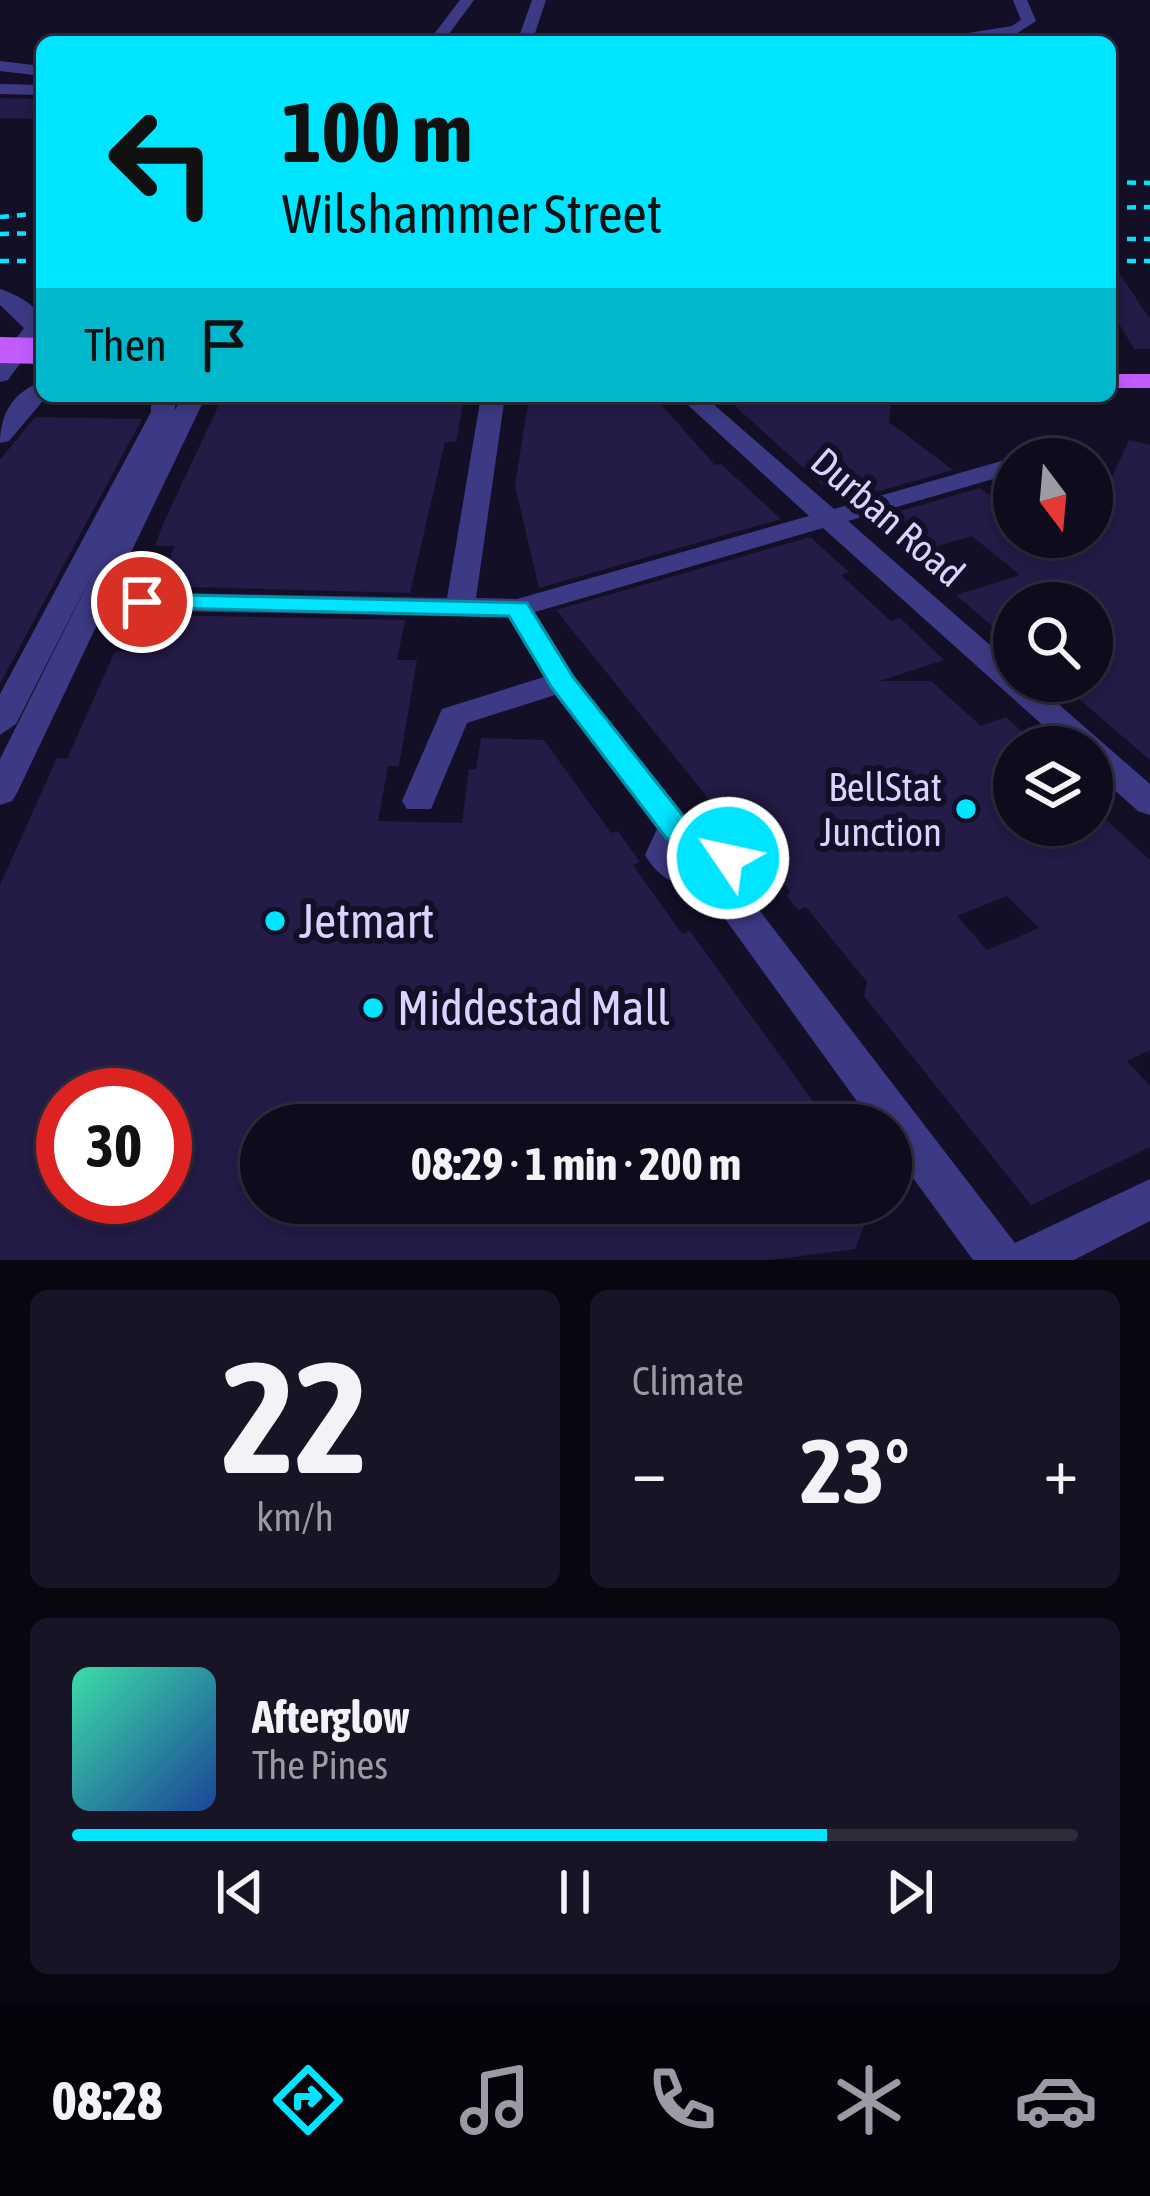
<!DOCTYPE html>
<html lang="en">
<head>
<meta charset="utf-8">
<style>
	:root { --surface:#0e0b1c; --page:#171425; --text:#f1f3f6; --muted:#9b9ba3; --line:#2e2b3b; --accent:#00e5ff }
	body { margin:0; font-family:"Asap Condensed",sans-serif; background:var(--page); color:var(--text); height:100vh; display:flex; flex-direction:column; font-size:45px; white-space:nowrap }
	* { box-sizing:border-box; margin:0 }
	p { font-size:39px; color:var(--muted) }
	.icon { flex:none; width:66px; height:66px; fill:none; stroke:currentColor; stroke-width:2; stroke-linecap:round; stroke-linejoin:round }
	.map { position:relative; height:1260px; overflow:hidden }
	.details { display:flex; flex-direction:column; gap:30px; padding:30px; background:#08060f; flex:1 }
	.details>* { flex:none }
	.top-card { position:absolute; left:36px; top:36px; width:1080px; height:366px; border-radius:18px; box-shadow:0 6px 18px #0003,0 0 0 3px var(--line); background:#00e5ff; color:#111; overflow:hidden }
	.needle { width:78px; rotate:164deg }
	.fabs { position:absolute; left:993px; top:438px; display:grid; gap:24px }
	.fabs a { display:grid; place-items:center; width:120px; height:120px; border-radius:50%; background:var(--surface); box-shadow:0 6px 18px #0003,0 0 0 3px var(--line); font-size:60px }
	.speed { position:absolute; left:36px; top:1068px; display:flex; gap:24px; font-size:60px; font-weight:700; text-align:center }
	.speed>* { display:grid; place-content:center; width:156px; height:156px; border-radius:50%; background:var(--surface); box-shadow:0 6px 18px #0003,0 0 0 3px var(--line); line-height:1 }
	.speed .limit { border:18px solid #d22; background:#fff; color:#111 }
	.pin { position:absolute; display:grid; place-items:center; width:102px; height:102px; color:#fff; margin:-51px; border:6px solid #fff; border-radius:50%; box-shadow:0 3px 12px #0007 }
	.me { position:absolute; width:132px; margin:-66px; rotate:304deg; stroke-linejoin:round; filter:drop-shadow(0 0 9px #0008) }
	.turn { display:flex; align-items:center; gap:42px; height:252px; padding:0 48px; font-size:54px }
	.turn .icon { width:156px; height:156px; stroke-width:2.5 }
	.turn b { display:block; font-size:84px; line-height:102px }
	.then { display:flex; align-items:center; height:114px; padding:0 48px; background:#0003; gap:24px; font-size:45px }
	.big { font-size:90px; font-weight:700; line-height:1.1 }
	.details .tile { flex:1; display:flex; flex-direction:column; justify-content:center; gap:18px; min-width:0; padding:0 42px; border-radius:18px; background:var(--page) }
	.details .dial { align-items:center; gap:0 }
	.dial b { font-size:156px; line-height:1 }
	.song { display:flex; align-items:center; gap:36px }
	.cover { width:144px; height:144px; border-radius:18px; background:linear-gradient(135deg,hsl(160 70% 55%),hsl(220 70% 35%)) }
	.played { height:12px; border-radius:6px; background:linear-gradient(90deg,var(--accent) 75%,var(--line) 75%) }
	.keys { display:flex; justify-content:space-around; direction:ltr }
	.heat { display:flex; justify-content:space-between; align-items:center; font-size:66px; direction:ltr }
	.details .tiles { flex:1; display:grid; gap:30px; grid-template-columns:1fr 1fr }
	.tile:last-child { grid-column:span 2 }
	.trip { position:absolute; left:240px; top:1104px; width:672px; height:120px; border-radius:60px; background:var(--surface); box-shadow:0 6px 18px #0003,0 0 0 3px var(--line); font-weight:700; line-height:120px; text-align:center }
	.dock { display:flex; height:192px; justify-content:space-around; align-items:center; background:#06040b; color:var(--muted) }
	.dock .icon { width:84px; height:84px }
	.dock .active { color:var(--accent) }
	.dock b { font-size:54px; color:var(--text) }
	.map>svg:first-child { display:block }
</style>
</head>
<body>
<div class="map">
<svg width="1150" height="1260" viewBox="0 0 1150 1260">
	<rect width="100%" height="100%" fill="#130f26"/>
	<g fill="#241b47" fill-rule="evenodd">
		<polygon points="0,98 42,99 42,119 0,118"/>
		<polygon points="1110,259 1150,319 1150,349 1134,349 1118,322 1110,322"/>
		<polygon points="223,396 465,396 456,442 445,442 410,593 158,586 175,546 155,546 163,524"/>
		<polygon points="529,396 657,400 715,465 721,464 781,519 539,588 515,486"/>
		<polygon points="724,396 892,396 889,422 953,470 841,502"/>
		<polygon points="35,417 142,419 0,684 0,460"/>
		<polygon points="1129,440 1150,445 1150,760 1058,681 1092,681 1092,603 1014,603 1014,645 956,595 1020,575 972,536 910,554 869,520 980,488 1014,514 1014,537 1092,537 1092,505 1100,503"/>
		<path d="M810 537 849 572 841 575 891 621 900 618 944 660 880 681H931L981 726 1006 717 1036 744 1014 747V825H1092V807L1150 860V1050L1127 1061 1150 1086V1147L1031 1205 864 996 867 982 806 907 798 910 787 896 790 891 770 867 762 865 556 610ZM1007 896 1039 928 987 950 957 916Z"/>
		<path d="M162 615 405 620 397 660H417L399 766H388L378 821 462 823 469 769H476L481 738 544 740 611 833 618 831 640 862 633 865 682 934 690 931 817 1107 805 1113 814 1125H261V1203H873L855 1249 770 1260H0V885L57 758 67 759 115 651 136 652 146 628H156ZM63 1095H165V1197H63Z"/>
	</g>
	<g fill="none" stroke-linecap="round" stroke-linejoin="round">
		<g fill="#3d3a85" fill-rule="evenodd">
			<polygon points="460,0 474,0 443,42 428,42"/>
			<polygon points="532,0 546,0 535,33 543,42 527,42 520,34"/>
			<polygon points="1013,0 1027,0 1036,21 1016,34 911,42 1012,26 1021,20"/>
			<polygon points="0,61 42,66 42,76 0,71"/>
			<polygon points="0,84 42,85 42,95 0,94"/>
			<path d="M0 289C65 311 37 341 8 380L0 382V359L24 328 0 305Z"/>
			<path d="M42 382V396H47L9 441 0 443C0 415 13 391 42 382Z"/>
			<path d="M151 396H175V410L182 396H206L112 592 447 598 481 396H505L476 598 517 599 809 516 678 396H704L834 509 1005 460 1021 459H1014V473L848 521 1014 666V681H1032L1150 784V815L1138 811 1092 770V747H1067L823 528 535 612 575 677 687 818C714 813 734 829 747 851L733 876 1015 1243 1150 1179V1221L1074 1260H973L891 1148V1125H874L702 887C676 888 658 877 645 855L657 829 555 695 467 723 431 809H407L402 801 442 709 544 677 508 617 104 610 17 793 12 801 0 805V759L99 561 16 724 0 735V694L151 412ZM694 841 708 847 709 857 692 861 682 853 685 843Z"/>
		</g>
		<rect fill="#c25bff" fill-rule="evenodd" x="1110" y="374" width="40" height="14"/>
		<g stroke="#00e5ff" stroke-width="4.5" stroke-dasharray="9 8" stroke-linecap="butt">
			<polyline points="1110,182 1150,183"/>
			<polyline points="1110,208 1150,207"/>
			<polyline points="0,217 42,213"/>
			<polyline points="0,234 42,233"/>
			<polyline points="1110,239 1150,239"/>
			<polyline points="0,261 42,261"/>
			<polyline points="1110,261 1150,261"/>
		</g>
		<polyline stroke="#c25bff" stroke-width="26" points="0,350 42,351"/>
	</g>
	<path fill="#00e5ff" stroke="#0095a6" stroke-width="3" d="M142 594 527 603 573 677 687 821C716 822 739 825 744 858L728 869 716 866 706 844 667 839 552 688 509 616 132 607V596Z"/>
	<g fill="#00e5ff" stroke="#130f26" stroke-width="4.5">
		<circle cx="966" cy="809" r="12"/>
		<circle cx="275" cy="921" r="12"/>
		<circle cx="373" cy="1008" r="12"/>
	</g>
	<g text-anchor="middle" stroke-width="12" stroke-linejoin="round" paint-order="stroke">
		<g font-size="39" fill="#d9d4ff" stroke="#130f26">
			<text transform="translate(888 517) rotate(41)" y="14">Durban Road</text>
		</g>
		<g font-size="39" fill="#d9d4ff" stroke="#130f26" text-anchor="end">
			<text x="942" y="801">BellStat<tspan x="942" dy="45">Junction</tspan></text>
		</g>
		<g font-size="48" fill="#d9d4ff" stroke="#130f26" text-anchor="start">
			<text x="299" y="938">Jetmart</text>
			<text x="397" y="1025">Middestad Mall</text>
		</g>
	</g>
</svg>
<div class="fabs">
<a><svg class="needle" viewBox="-14 -14 28 28"><path d="M0-13l5 13h-10z" fill="#e53935"/><path d="M0 13l5-13h-10z" fill="#9b9ba3"/></svg></a>
<a><svg class="icon" aria-label="search" viewBox="0 0 24 24"><circle cx="10" cy="10" r="6"/><path d="M15 15l6 6"/></svg></a>
<a><svg class="icon" aria-label="layers" viewBox="0 0 24 24"><path d="M12 4l9 5-9 5-9-5zM3 14l9 5 9-5"/></svg></a>
</div>
<div class="speed"><div class="limit">30</div></div>
<div class="pin" style="left:142px;top:602px;background:#d93025"><svg class="icon" aria-label="arrive" viewBox="0 0 24 24"><path d="M6 21V4h12l-3 4 3 4H6"/></svg></div>
<svg class="me" style="left:728px;top:858px" viewBox="-20 -20 40 40"><circle r="17" fill="#00e5ff" stroke="#fff" stroke-width="3"/><path d="M0-11L8 9 0 5-8 9z" fill="#fff"/></svg>
<div class="trip">08:29 · 1 min · 200 m</div>
<div class="top-card">
<div class="turn"><svg class="icon" aria-label="left" viewBox="0 0 24 24"><path d="M17 20v-9H6M10 6l-5 5 5 5"/></svg><div><b>100 m</b>Wilshammer Street</div></div>
<div class="then">Then<svg class="icon" aria-label="arrive" viewBox="0 0 24 24"><path d="M6 21V4h12l-3 4 3 4H6"/></svg></div>
</div>
</div>
<section class="details">
<div class="tiles">
<div class="tile dial"><b>22</b><p>km/h</p></div>
<div class="tile"><p>Climate</p>
<div class="heat"><a>−</a><b class="big">23°</b><a>+</a></div>
</div>
<div class="tile">
<div class="song"><i class="cover"></i><div><b>Afterglow</b><p>The Pines</p></div></div>
<div class="played"></div>
<div class="keys"><svg class="icon" aria-label="previous" viewBox="0 0 24 24"><path d="M18 5L8 12l10 7zM5 5v14"/></svg><svg class="icon" aria-label="pause" viewBox="0 0 24 24"><path d="M8 5v14M16 5v14"/></svg><svg class="icon" aria-label="next" viewBox="0 0 24 24"><path d="M6 5l10 7-10 7zM19 5v14"/></svg></div>
</div>
</div>
</section>
<nav class="dock">
<b>08:28</b>
<svg class="icon active" aria-label="directions" viewBox="0 0 24 24"><path d="M12 3l9 9-9 9-9-9zM9 14v-3h6M13 9l2 2-2 2"/></svg>
<svg class="icon" aria-label="music" viewBox="0 0 24 24"><path d="M9 18V5l10-2v13"/><circle cx="6" cy="18" r="3"/><circle cx="16" cy="16" r="3"/></svg>
<svg class="icon" aria-label="phone" viewBox="0 0 24 24"><path d="M5 4h4l2 5-3 2q2 4 5 5l2-3 5 2v4C11 20 4 13 5 4z"/></svg>
<svg class="icon" aria-label="climate" viewBox="0 0 24 24"><path d="M12 3v18M4 7l16 10M4 17L20 7"/></svg>
<svg class="icon" aria-label="car" viewBox="0 0 24 24"><path d="M5 17H2v-5l4-1 3-4h7l3 4 3 1v5h-3M9 17h6M6 11h13"/><circle cx="7" cy="17" r="2"/><circle cx="17" cy="17" r="2"/></svg>
</nav>
</body>
</html>
